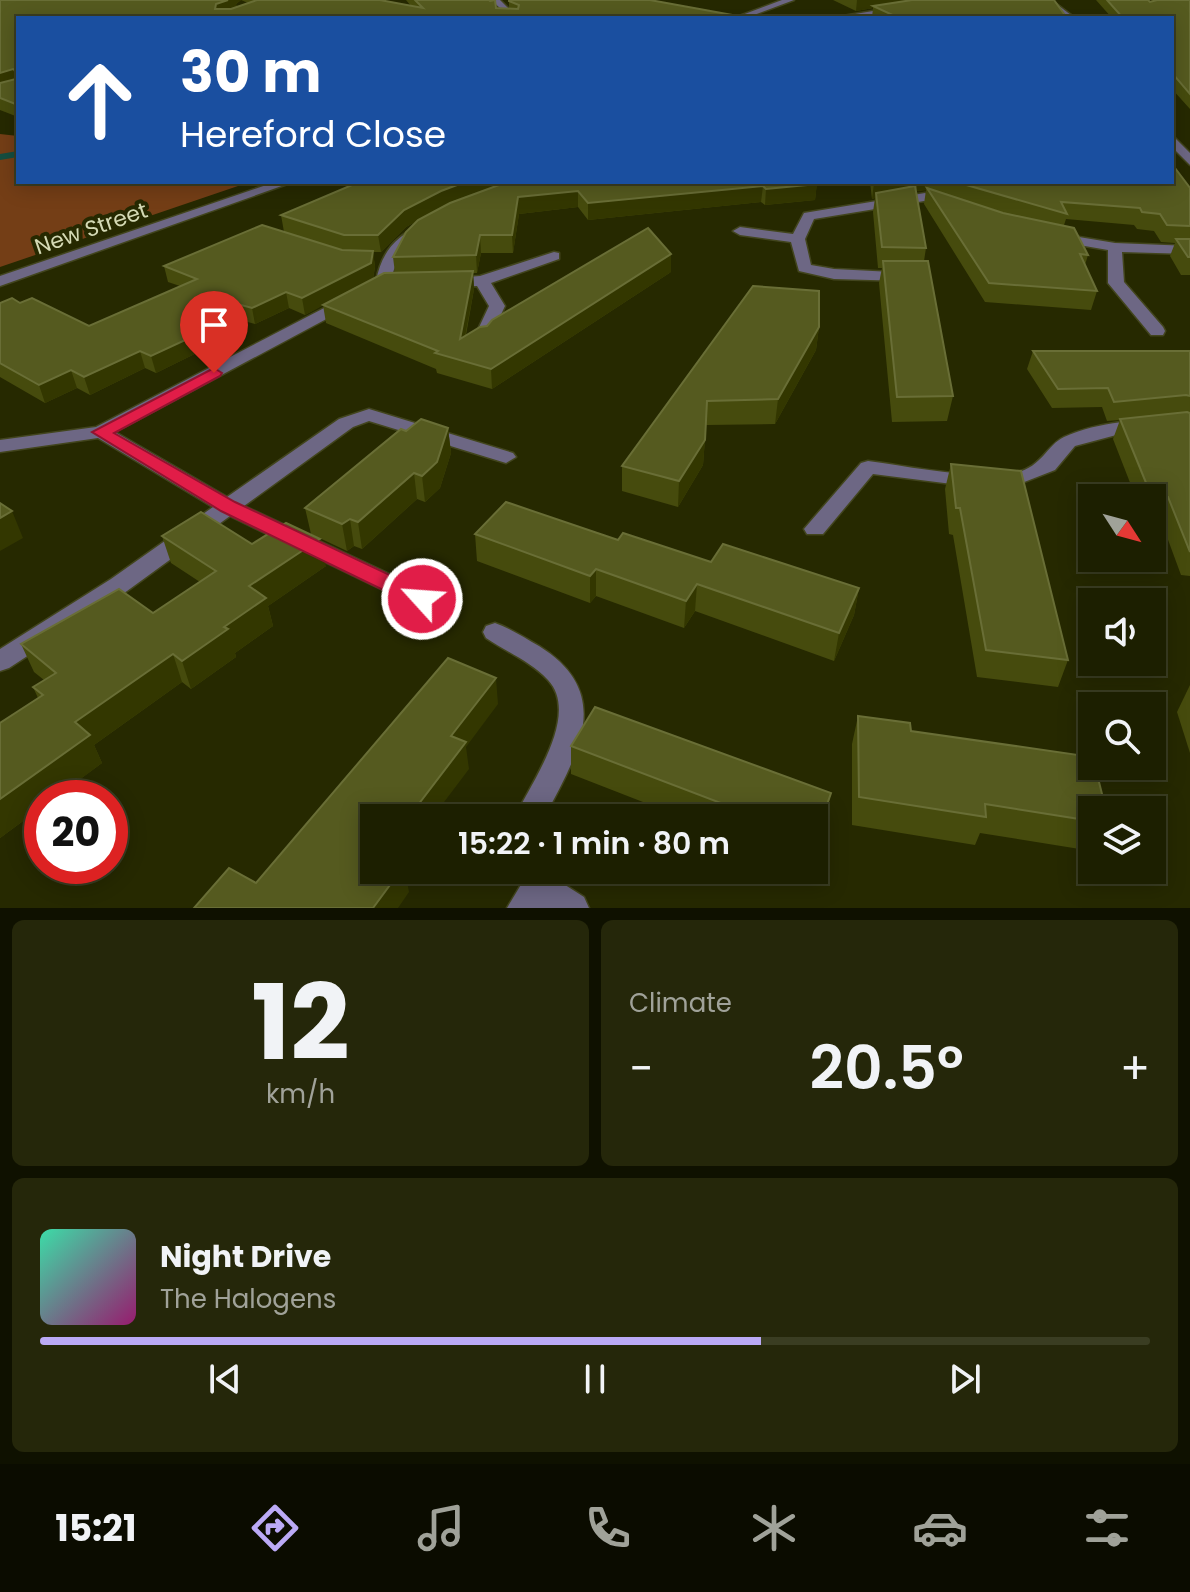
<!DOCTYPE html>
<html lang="en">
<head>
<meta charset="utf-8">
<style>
	:root { --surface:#1c1f00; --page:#25270a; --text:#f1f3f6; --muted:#a0a299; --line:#3a3d22; --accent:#bbaaf6 }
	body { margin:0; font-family:Poppins,sans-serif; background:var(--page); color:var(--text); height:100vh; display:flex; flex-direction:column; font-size:30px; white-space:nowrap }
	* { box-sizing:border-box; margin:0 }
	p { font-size:26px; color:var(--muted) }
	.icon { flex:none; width:44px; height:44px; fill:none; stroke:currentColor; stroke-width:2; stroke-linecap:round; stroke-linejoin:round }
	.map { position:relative; height:908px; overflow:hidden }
	.side { display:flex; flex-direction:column; gap:12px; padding:12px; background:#0f1100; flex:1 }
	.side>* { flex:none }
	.top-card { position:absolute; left:16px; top:16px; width:1158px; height:168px; border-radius:0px; box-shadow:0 4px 20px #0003,0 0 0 2px var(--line); background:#1a4fa0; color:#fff; overflow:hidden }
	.needle { width:52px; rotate:126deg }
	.tools { position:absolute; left:1078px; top:484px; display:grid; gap:16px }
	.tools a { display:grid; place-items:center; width:88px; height:88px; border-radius:0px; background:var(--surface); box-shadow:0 4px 20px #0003,0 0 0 2px var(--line); font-size:40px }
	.speed { position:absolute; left:24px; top:780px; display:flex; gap:16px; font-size:40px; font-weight:700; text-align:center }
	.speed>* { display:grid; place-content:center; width:104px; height:104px; border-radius:50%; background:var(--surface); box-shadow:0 4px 20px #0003,0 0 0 2px var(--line); line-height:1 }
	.speed .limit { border:12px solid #d22; background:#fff; color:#111 }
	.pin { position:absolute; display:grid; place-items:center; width:68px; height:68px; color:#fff; margin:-82px -34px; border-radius:50% 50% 50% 0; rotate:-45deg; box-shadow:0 0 8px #0007 }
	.pin .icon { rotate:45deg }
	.me { position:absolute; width:88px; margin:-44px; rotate:296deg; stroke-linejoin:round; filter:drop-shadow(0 0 6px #0008) }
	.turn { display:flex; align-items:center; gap:28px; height:168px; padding:0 32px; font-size:36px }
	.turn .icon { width:104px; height:104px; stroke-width:2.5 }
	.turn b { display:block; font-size:56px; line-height:68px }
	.big { font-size:60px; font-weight:600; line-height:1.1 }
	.side .tile { flex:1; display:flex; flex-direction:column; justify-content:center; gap:12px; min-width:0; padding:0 28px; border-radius:12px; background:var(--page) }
	.side .dial { align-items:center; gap:0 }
	.dial b { font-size:104px; line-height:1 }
	.song { display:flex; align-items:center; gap:24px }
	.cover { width:96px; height:96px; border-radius:12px; background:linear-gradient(135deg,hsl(160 70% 55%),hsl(320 70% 35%)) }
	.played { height:8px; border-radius:4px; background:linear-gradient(90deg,var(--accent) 65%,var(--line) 65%) }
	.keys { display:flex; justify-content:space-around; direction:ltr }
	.heat { display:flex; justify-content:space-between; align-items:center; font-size:44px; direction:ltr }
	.side .tiles { flex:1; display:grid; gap:12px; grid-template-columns:1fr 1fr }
	.tile:last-child { grid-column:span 2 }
	.trip { position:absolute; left:360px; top:804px; width:468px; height:80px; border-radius:0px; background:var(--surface); box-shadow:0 4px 20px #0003,0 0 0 2px var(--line); font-weight:600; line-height:80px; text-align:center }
	.tabs { display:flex; height:128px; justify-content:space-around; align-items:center; background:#0b0c00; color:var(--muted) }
	.tabs .icon { width:56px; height:56px }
	.tabs .selected { color:var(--accent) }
	.tabs b { font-size:36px; color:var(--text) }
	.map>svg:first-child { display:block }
</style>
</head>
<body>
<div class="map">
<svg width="1190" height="908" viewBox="0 0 1190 908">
	<rect width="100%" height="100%" fill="#262900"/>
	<polygon fill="#743e16" points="0,134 18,136 18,182 224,182 238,186 0,267"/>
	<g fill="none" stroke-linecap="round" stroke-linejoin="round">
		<polygon fill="#144e40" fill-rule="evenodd" points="18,151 18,157 0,160 0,154"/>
		<defs>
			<g id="minor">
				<polygon points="491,0 500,0 508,8 505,14 517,18 497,17 500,8"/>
				<polygon points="782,0 794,0 746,18 734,18"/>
				<polygon points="939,0 959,0 852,18 831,18"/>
				<polygon points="1042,0 1051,0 1075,18 1066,18"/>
				<polygon points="1172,135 1190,153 1190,165 1172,147"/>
				<polygon points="275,182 293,182 0,286 0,276"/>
				<polygon points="925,193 958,206 951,210 924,201 814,219 805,239 811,265 834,269 912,273 912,279 907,281 834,279 799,271 791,242 740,235 733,231 740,227 793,234 804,213"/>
				<path d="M422 226 429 230 400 253 388 286 115 432 227 497 339 419 369 409 513 453 516 457 506 463 369 421 353 427 244 506 430 593 434 599 430 605 422 607 414 605 230 516 127 591 9 668 0 671V649L111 579 213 507 98 438 0 452V440L96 427 376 281C381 254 396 234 422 226Z"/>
				<polygon points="1055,233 1115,243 1190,246 1190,254 1122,252 1124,282 1163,327 1165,331 1163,335 1151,335 1108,283 1108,250 1050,240 1050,234"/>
				<polygon points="554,252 559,253 559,259 491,283 505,306 488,342 476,342 474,338 489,306 477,286 447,287 439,282 442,279 480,276"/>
				<path d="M1179 417 1190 420V432L1179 429 1120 434 1075 446 1055 470 1014 486 952 484 873 474 823 534H807L804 529 861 463 868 461C913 467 963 478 1009 474 1042 470 1045 446 1064 437 1099 421 1141 420 1179 417Z"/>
				<path d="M495 623C510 628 525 638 539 646 616 694 577 755 544 818H514C530 785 581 715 548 680 531 662 507 652 486 638L483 632 486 626Z"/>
				<polygon points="519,870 549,870 551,876 584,897 589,908 507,908 522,883"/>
			</g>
		</defs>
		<use href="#minor" stroke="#42451d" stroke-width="3"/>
		<use href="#minor" fill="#6d6784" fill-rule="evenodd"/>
	</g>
	<g fill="#464b0d" fill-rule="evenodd">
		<path d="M0 0H380L411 6 406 0H489L496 8 509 9V0L749 18H18V117L0 110ZM241 0 248 3 237 7 236 4Z"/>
		<polygon points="833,0 1054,0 1067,18 872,18 873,8 856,11"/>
		<polygon points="1096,0 1148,0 1150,2 1152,1 1151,0 1190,0 1190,109 1172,89 1172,18 1112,18"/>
		<path d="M359 182H817L815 200 765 205 761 202 588 220 578 207 519 214 513 253H481L477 273H473L474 289 466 335 487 326 671 272 492 389 437 373 436 369 326 323 323 305 305 315 289 308 255 324 222 315 213 345 156 373 145 368 90 395 77 388 45 403 0 377V303H20L89 326 180 286 168 282 164 266 284 232 281 215ZM443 207 393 257 395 273 373 279 375 267 373 252H381L406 227Z"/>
		<polygon points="870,182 1172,182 1190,188 1190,275 1181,275 1170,256 1175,243 1161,242 1154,231 1137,229 1134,225 1066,219 1064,225 1088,255 1085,265 1097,291 1091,310 985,302 924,204 926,190 916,191 926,248 924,261 953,396 947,421 892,422 879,283 882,268 878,268 873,212 875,198 872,199"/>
		<polygon points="753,286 819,327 816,350 775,424 706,425 703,465 678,507 622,491 622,466"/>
		<polygon points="1033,351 1190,351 1190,576 1181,575 1160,518 1152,517 1152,498 1136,498 1113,439 1120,420 1107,421 1102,407 1052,408 1027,369"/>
		<polygon points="448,428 451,453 440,488 425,502 417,499 362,549 354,546 347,551 311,534 305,508 406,431"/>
		<polygon points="951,464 1068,660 1058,687 977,677 953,535 949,534 945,489"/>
		<polygon points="475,534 618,540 711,562 859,588 854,615 834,661 695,611 684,628 596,596 590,603 477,561"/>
		<polygon points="162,536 252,544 326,566 268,606 273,626 235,653 236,657 191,689 182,682 94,745 102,763 0,838 0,723 38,698 33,687 44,680 34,672 21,644 153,613 200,582 171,563"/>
		<polygon points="1190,685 1190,753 1177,712"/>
		<polygon points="858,716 911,731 1092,821 1092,851 980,833 975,845 852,825 852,744"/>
		<polygon points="571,746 831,793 825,821 814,853 814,818 684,818 571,774"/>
	</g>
	<g fill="#333700">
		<polygon points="228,0 241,0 236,4 237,9 215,9 216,4"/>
		<polygon points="857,0 921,0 873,6 873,8 856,11"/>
		<polygon points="13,69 17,82 0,88 0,73"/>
		<polygon points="465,182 510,182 442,207 406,227 381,252 378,235 404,210 441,191"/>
		<polygon points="878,182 911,182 909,193 876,193 875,198 872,199 874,183"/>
		<polygon points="918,182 927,182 926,190 916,191"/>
		<polygon points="817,184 815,200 765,205 766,189"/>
		<polygon points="763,186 761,202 588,220 588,203"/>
		<polygon points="578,191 578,207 519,214 513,253 512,235 518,197"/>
		<polygon points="480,235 481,253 477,273 476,255"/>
		<polygon points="373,251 375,267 373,279 305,315 302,298"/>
		<polygon points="671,254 671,272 492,389 491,369"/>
		<polygon points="473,271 474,289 461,358 460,339"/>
		<polygon points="286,292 289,308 255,324 252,308"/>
		<polygon points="219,299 222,315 213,345 156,373 151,356"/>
		<polygon points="819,327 816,350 775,424 778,399"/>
		<polygon points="140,351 145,368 90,395 84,377"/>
		<polygon points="71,370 77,388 45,403 39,385"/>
		<polygon points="448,428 451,453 440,488 425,502 422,476"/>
		<polygon points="705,440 703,465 678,507 679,481"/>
		<polygon points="414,473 417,499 362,549 358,522"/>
		<polygon points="12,511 23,538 0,551 0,518"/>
		<polygon points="350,519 354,546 347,551 342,524"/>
		<polygon points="320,539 326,566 268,606 273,626 235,653 236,657 191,689 182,661 224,627 249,586"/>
		<polygon points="596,569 596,596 590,603 590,576"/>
		<polygon points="697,584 695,611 684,628 686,601"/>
		<polygon points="859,588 854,615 834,661 839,633"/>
		<polygon points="173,654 182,682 94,745 102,763 55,798 42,798 42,807 0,838 0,799 75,722"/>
		<polygon points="496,678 498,704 466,747 469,769 432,818 408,818 451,736"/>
		<polygon points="831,793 825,821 814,853 815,839"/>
		<polygon points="401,870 405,870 409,892 398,908 373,908"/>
	</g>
	<g fill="#555a1f" stroke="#696e36" stroke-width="2">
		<polygon points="0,0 228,0 216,4 215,9 231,9 257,0 380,0 423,8 415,0 489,0 490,1 495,0 496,8 518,9 519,5 509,1 509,0 650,0 749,18 18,18 18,105 0,98 0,83 16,79 17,72 13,69 0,73"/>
		<polygon points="912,0 1054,0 1067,18 899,18 873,6"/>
		<polygon points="1107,0 1148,0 1150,2 1157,0 1190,0 1190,94 1172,73 1172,18 1123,18"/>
		<polygon points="1172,164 1190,188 1190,226 1167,225 1160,214 1142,212 1140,208 1061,202 1067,214 956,182 1172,182"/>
		<polygon points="359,182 465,182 441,191 404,210 378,235 344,235 281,215"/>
		<polygon points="507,182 817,182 817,184 766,189 763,186 588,203 578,191 518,197 512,235 480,235 476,255 393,257 406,232 418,220 450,203"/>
		<polygon points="915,186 926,248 882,247 876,193"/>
		<polygon points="927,188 1003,213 1074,228 1088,255 1080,254 1097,291 989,283"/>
		<polygon points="262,225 342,250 373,251 371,263 302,298 286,292 252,308 219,299 209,329 151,356 140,351 84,377 71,370 39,385 0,363 0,303 12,298 20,303 32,298 89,326 197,279 164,266"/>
		<polygon points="648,228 671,254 491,369 435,353 438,351 323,305 384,273 473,271 460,339 480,327 487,326 492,320"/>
		<polygon points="1176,239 1190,239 1190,257 1188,257"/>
		<polygon points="883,261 928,261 953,396 897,397"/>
		<polygon points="753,286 819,291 819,327 778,399 707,401 705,440 679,481 622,466"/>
		<polygon points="1033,351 1190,351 1190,396 1186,395 1114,402 1108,388 1058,389"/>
		<polygon points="1187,412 1190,413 1190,552 1168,497 1151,495 1120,419"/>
		<polygon points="421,419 448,428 437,462 422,476 414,473 358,522 350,519 342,524 305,508 401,429 406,431"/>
		<polygon points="951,464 1021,471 1068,660 986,650 960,508 956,508"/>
		<polygon points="506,502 618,540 623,533 711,562 723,544 859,588 839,633 697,584 686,601 596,569 590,576 475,534"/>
		<polygon points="0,503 12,511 0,518"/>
		<polygon points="201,512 252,544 286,523 320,539 249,586 266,598 224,627 228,629 182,661 173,654 75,722 90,735 0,799 0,723 43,695 33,687 56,673 21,644 119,589 153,613 216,571 162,536"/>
		<polygon points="448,658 496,678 451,736 466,742 408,818 374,818 374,870 401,870 373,908 194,908 229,868 256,883"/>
		<polygon points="595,707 831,793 815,839 814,839 814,818 760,818 571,746"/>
		<polygon points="858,716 910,723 911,731 1092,757 1092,766 1095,766 1106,810 1092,810 1092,821 985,804 986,817 859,797"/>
	</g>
	<polygon fill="#e11d48" stroke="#92132f" stroke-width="2" points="214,368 222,373 220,376 114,433 235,502 430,594 433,599 430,605 414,605 221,511 92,432"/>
	<g text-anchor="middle" stroke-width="8" stroke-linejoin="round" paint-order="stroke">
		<g font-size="22" fill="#d4d9b4" stroke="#262900">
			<text transform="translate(91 228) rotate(-19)" y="8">New Street</text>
		</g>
	</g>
</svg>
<div class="tools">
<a><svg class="needle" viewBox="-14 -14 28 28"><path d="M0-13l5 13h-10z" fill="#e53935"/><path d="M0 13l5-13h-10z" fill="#a0a299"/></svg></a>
<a><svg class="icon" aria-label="sound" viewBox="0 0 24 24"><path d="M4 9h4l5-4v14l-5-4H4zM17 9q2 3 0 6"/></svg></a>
<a><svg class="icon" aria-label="search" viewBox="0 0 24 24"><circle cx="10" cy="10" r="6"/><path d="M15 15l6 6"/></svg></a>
<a><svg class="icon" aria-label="layers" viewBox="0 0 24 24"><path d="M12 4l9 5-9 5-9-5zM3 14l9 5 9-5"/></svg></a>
</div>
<div class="speed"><div class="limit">20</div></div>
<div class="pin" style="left:214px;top:373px;background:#d93025"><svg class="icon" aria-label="arrive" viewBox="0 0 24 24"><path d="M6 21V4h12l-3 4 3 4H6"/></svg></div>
<svg class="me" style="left:422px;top:599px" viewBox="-20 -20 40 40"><circle r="17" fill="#e11d48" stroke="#fff" stroke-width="3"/><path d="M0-11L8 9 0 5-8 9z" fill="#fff"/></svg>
<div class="trip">15:22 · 1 min · 80 m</div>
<div class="top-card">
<div class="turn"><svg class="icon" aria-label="ahead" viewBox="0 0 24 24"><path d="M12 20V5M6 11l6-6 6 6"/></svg><div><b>30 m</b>Hereford Close</div></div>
</div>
</div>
<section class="side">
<div class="tiles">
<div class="tile dial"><b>12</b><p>km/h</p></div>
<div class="tile"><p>Climate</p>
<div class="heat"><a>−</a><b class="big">20.5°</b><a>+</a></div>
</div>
<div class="tile">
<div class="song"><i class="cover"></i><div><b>Night Drive</b><p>The Halogens</p></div></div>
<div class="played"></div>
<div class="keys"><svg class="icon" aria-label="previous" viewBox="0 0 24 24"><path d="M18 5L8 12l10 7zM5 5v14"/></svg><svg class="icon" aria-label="pause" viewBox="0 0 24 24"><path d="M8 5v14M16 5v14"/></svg><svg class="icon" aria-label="next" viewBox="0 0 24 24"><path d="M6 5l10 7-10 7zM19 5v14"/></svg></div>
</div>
</div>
</section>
<nav class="tabs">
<b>15:21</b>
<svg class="icon selected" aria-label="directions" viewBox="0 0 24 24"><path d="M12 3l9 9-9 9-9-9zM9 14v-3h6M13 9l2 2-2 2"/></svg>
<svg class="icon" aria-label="music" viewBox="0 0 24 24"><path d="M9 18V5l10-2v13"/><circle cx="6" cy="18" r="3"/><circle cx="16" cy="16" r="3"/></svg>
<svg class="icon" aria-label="phone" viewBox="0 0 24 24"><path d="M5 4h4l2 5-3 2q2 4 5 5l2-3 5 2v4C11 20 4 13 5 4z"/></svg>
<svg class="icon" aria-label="climate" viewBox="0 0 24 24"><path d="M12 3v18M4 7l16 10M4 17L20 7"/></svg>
<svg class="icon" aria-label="car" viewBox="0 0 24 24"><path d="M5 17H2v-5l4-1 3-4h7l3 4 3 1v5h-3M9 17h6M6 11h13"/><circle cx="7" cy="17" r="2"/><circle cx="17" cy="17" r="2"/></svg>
<svg class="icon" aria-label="filters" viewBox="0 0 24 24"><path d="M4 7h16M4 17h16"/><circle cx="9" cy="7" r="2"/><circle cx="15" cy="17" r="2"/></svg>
</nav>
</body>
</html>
